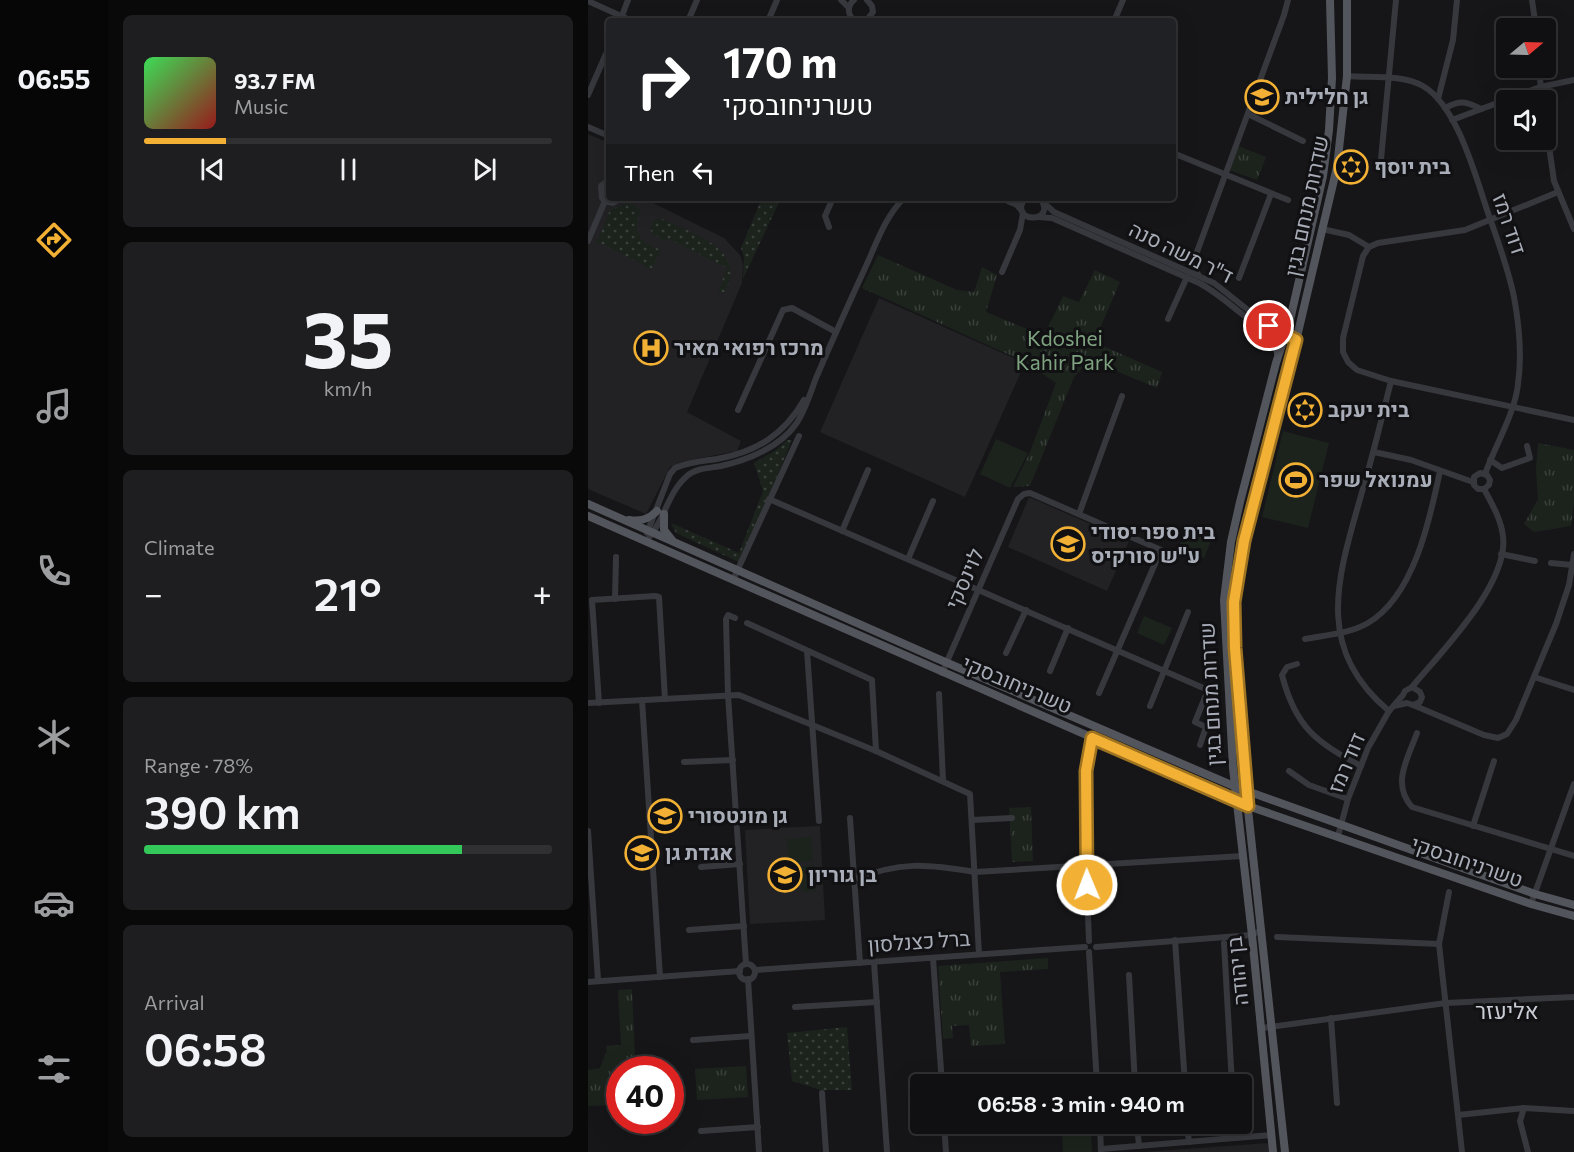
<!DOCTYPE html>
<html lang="en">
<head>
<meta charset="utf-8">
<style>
	:root { --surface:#101012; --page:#1e1e20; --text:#f1f3f6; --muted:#9c9d9f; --line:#303032; --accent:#f2b134 }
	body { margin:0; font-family:Commissioner,Heebo,sans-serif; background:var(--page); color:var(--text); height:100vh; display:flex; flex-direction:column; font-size:22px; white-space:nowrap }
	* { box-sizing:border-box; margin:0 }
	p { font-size:20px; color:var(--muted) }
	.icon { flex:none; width:33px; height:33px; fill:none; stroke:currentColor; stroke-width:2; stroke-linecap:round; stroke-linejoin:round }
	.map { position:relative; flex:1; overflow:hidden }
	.sheet { display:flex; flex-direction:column; gap:15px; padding:15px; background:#09090a; width:480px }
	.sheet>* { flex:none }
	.guide { position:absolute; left:18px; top:18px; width:570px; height:183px; border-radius:6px; box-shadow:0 6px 24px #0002,0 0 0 2px var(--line); background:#202124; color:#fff; overflow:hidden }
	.needle { width:39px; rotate:71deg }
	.tools { position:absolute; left:908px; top:18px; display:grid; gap:12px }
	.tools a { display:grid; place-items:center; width:60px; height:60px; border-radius:6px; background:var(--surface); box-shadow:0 6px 24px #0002,0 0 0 2px var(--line); font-size:30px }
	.speed { position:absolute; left:18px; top:1056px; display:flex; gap:12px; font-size:30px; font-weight:700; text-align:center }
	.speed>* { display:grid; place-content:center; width:78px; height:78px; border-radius:50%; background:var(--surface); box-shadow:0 6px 24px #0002,0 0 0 2px var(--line); line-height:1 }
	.speed .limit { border:9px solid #d22; background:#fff; color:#111 }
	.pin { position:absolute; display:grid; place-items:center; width:51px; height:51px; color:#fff; margin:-26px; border:3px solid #fff; border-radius:50%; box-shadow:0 2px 6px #0007 }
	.me { position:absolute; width:66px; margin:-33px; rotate:359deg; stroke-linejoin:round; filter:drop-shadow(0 0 4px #0008) }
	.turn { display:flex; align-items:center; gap:21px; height:126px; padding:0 18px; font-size:27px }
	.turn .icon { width:78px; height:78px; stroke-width:2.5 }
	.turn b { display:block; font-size:42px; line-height:51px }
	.then { display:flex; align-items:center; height:57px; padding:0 18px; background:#0003; gap:12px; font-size:22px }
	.big { font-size:45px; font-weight:600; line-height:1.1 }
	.sheet .widget { flex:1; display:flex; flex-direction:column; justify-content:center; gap:9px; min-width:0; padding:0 21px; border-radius:9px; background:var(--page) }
	.sheet .dial { align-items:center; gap:0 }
	.dial b { font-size:78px; line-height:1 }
	.song { display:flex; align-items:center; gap:18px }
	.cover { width:72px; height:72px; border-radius:9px; background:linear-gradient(135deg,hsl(130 70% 55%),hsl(0 70% 35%)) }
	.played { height:6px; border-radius:3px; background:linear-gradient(90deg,var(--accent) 20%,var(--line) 20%) }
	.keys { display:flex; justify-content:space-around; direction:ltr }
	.heat { display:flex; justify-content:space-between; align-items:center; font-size:33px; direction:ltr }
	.charge { height:9px; border-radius:4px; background:linear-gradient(90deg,#34c759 78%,var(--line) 0) }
	.trip { position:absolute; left:322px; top:1074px; width:342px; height:60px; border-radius:6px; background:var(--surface); box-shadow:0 6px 24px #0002,0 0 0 2px var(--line); font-weight:600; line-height:60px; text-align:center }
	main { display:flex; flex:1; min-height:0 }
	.tabs { display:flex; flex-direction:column; width:108px; justify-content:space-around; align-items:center; background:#060607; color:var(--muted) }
	.tabs .icon { width:42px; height:42px }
	.tabs .active { color:var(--accent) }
	.tabs b { font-size:27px; color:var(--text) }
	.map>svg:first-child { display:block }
</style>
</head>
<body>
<main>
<nav class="tabs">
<b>06:55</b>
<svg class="icon active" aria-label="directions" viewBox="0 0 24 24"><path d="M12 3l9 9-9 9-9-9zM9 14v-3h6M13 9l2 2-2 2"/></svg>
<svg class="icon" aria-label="music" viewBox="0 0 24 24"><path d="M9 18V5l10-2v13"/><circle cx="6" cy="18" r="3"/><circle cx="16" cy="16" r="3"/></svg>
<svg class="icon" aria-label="phone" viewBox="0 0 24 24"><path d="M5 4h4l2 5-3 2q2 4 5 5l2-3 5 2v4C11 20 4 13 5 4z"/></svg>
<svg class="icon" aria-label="climate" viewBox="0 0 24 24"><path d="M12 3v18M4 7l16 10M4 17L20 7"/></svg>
<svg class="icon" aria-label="car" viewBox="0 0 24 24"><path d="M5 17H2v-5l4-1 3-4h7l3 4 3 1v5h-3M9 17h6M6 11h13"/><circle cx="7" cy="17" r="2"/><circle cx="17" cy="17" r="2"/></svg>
<svg class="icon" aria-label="filters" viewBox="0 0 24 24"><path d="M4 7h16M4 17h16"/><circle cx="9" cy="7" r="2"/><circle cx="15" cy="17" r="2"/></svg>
</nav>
<section class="sheet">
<div class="widget">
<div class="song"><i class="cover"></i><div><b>93.7 FM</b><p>Music</p></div></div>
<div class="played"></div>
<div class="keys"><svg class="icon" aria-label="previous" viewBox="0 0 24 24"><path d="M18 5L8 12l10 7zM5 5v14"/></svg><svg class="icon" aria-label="pause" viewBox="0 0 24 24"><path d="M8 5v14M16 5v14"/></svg><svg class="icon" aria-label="next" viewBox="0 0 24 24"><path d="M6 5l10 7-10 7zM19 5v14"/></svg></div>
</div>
<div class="widget dial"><b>35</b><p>km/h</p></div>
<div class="widget"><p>Climate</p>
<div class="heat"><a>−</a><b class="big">21°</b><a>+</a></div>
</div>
<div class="widget"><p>Range · 78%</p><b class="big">390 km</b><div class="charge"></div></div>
<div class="widget"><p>Arrival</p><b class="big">06:58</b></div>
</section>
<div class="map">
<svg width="986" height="1152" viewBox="0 0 986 1152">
	<defs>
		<pattern id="grass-dots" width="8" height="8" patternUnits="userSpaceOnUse" patternTransform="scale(1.5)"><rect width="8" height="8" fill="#1c231d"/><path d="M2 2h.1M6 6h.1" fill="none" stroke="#3a403c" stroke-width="1.8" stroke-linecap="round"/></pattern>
		<pattern id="park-tufts" width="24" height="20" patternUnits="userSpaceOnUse" patternTransform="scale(1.5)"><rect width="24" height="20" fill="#1c231d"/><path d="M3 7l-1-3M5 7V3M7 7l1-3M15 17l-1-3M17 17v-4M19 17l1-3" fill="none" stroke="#3a403c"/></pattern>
	</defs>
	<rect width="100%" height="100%" fill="#161618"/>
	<g fill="#222225">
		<polygon points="0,134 21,143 21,198 55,198 136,238 152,255 155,264 154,283 99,412 153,441 149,451 93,462 82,467 58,514 0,489"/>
		<polygon points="291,298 437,363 377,497 232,432"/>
		<polygon points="441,497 541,541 519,591 420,547"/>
		<polygon points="232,826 237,920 162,924 157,830"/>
		<polygon points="680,1143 681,1152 555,1152"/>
	</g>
	<g fill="url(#grass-dots)">
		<polygon points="174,198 193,198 155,279 156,257 153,248"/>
		<path d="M39 203 49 206 52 210C52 216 49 220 49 225 48 240 62 245 73 250L64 269 9 242 22 210Z"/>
		<path d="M68 219H74C103 233 161 249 137 292H130L139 268 79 238 77 241 64 233 62 228Z"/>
		<polygon points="199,440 204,440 153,563 88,533 83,523 151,553 175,491 166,463 188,450"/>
		<polygon points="259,1027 264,1090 233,1090 204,1081 199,1033"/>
	</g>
	<g fill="url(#park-tufts)">
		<polygon points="650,146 678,157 669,180 641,170"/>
		<polygon points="290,255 369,290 386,292 394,267 409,275 398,312 456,336 475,296 491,302 507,270 532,282 506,342 574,372 569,388 502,360 486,377 442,486 425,487 442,452 468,383 437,362 274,288"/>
		<polygon points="950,443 986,450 986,504 983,526 946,532 936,524 950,499 948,470"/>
		<polygon points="443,807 445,861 424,862 421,808"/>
		<polygon points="460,958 460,969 412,972 417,1044 383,1046 381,1025 364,1026 365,1038 355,1039 350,966"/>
		<polygon points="44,989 47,1056 51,1069 32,1070 31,1105 0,1106 0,1070 12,1068 17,1054 19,1052 18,1046 33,1045 30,990"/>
		<polygon points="158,1066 160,1097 109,1100 107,1069"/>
	</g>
	<g fill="#1c231d">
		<polygon points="695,431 741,443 720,528 674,517"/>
		<polygon points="408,439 440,453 422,488 392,474"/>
		<polygon points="598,530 623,541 616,558 591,547"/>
		<polygon points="556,616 584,628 576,645 549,633"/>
		<polygon points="223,837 225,861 201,863 199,839"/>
		<polygon points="226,865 228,891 214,892 211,867"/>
		<polygon points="503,1132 504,1152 475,1152 474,1134"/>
	</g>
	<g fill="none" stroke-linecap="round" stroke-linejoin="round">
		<g stroke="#37383d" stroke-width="6">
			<polyline points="253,0 261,8"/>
			<path d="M266 0C259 6 259 15 267 21"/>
			<polyline points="944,0 948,28"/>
			<polyline points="0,1 44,21"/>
			<polyline points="32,21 40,0"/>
			<polyline points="100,21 109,0"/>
			<polyline points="180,21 189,0"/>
			<polyline points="278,21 285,12 284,6 279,0"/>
			<polyline points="526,21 535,0"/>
			<polyline points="951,68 954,100"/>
			<path d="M759 76C783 78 814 74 835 86 869 106 887 174 899 210 909 239 920 267 926 297 931 324 934 356 930 384 927 413 907 446 897 474"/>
			<polyline points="0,95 21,47"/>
			<polyline points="850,99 865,40 869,0"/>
			<path d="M857 108C872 100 878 101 893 109"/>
			<polyline points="660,114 715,141"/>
			<polyline points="957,118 966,181 986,229"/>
			<polyline points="864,120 952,87 986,80"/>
			<polyline points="0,127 21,136"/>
			<polyline points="585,153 700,200"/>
			<polyline points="792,170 808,0"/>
			<polyline points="21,180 13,186 14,198 17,201 25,203 33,198"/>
			<polyline points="970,192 877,230 790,243 781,247 775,256 755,338 755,352 760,362 769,370 803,381 986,420"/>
			<polyline points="413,198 429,205 434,211"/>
			<path d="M437 198C419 224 471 224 452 198"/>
			<polyline points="456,203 466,212 626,283 679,325 700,335"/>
			<path d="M450 217 464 218 611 283C644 300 669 336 708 341"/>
			<polyline points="241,227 237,216 245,198"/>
			<polyline points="734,229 761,235 781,247"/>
			<polyline points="0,241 17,201"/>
			<polyline points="414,272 432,230 435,213"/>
			<polyline points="611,276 607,268 606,260 696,15 700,0"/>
			<polyline points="651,278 683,194"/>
			<polyline points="580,319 599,277"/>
			<polyline points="150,410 195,310 204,308 248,332"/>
			<polyline points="786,452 823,460 885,482"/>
			<polyline points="902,460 914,468 942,458 939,446"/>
			<polyline points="181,499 620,690 607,722 618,727 612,745"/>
			<polyline points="491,514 534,396"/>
			<polyline points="254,531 280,470"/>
			<path d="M59 533 82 474 87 468C100 462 115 461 129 459 168 452 196 435 216 400"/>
			<path d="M58 541C76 523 79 493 99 476 108 468 122 468 133 466 160 460 192 447 208 424 217 411 222 394 228 378 244 341 261 303 278 266 289 242 297 217 316 198"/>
			<polyline points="913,554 947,561"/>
			<polyline points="320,559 345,501"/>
			<polyline points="963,563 984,565"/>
			<polyline points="145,580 211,436"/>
			<polyline points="27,599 28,557"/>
			<polyline points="147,618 140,615 138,619 140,695 158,964"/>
			<polyline points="159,623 284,680 288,751"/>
			<path d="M717 639C738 635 761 634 780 623 826 596 842 519 852 471"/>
			<polyline points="219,651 231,821"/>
			<polyline points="418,653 438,610"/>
			<path d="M709 664 699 667 694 675C707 726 728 743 773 766"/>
			<polyline points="462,671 480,628"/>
			<polyline points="354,673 430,499 436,494 442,493 573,550 511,693"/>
			<polyline points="946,677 986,690"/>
			<polyline points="351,694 355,780"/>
			<polyline points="54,700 72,977"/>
			<polyline points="0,703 151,695 288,751 382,794 391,954"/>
			<polyline points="11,703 4,600 67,596 71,597 77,699"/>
			<polyline points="825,705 896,735 910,738 919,734 928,720 968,624 981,585 986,554"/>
			<polyline points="562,706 600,612"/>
			<polyline points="806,706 819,703 825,705 832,702 834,697 832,692 824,687"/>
			<path d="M801 711C724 647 751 574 774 492 785 455 794 418 803 381"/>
			<path d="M829 733C820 758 803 784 824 807L986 856"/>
			<polyline points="96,762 145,760"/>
			<polyline points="701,771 721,785 760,799"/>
			<polyline points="262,818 272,963"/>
			<polyline points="384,820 424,818"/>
			<polyline points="885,826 906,761"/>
			<polyline points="0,831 10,980"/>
			<path d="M750 836 760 799 780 748 801 711 815 695 817 691 824 687C853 652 921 584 915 536 913 519 904 504 896 489H890L886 485V477L892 473 899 475 902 480 901 485 896 489"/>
			<polyline points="113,867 152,864"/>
			<path d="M266 880C311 861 339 864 387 872L655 856"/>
			<polyline points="861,892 851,944 874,1152"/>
			<polyline points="943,904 986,784"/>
			<polyline points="101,930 156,926"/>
			<polyline points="689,937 851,944"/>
			<polyline points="587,940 597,1084"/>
			<polyline points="501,941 498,866 498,771 504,738"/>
			<polyline points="636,943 644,1084"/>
			<polyline points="508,947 664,935 673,930"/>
			<polyline points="501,952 509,1084"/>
			<polyline points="345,958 354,1084"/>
			<polyline points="286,962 299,1152"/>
			<circle cx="159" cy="972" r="8"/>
			<polyline points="167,970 497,947"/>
			<polyline points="541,975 547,1084"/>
			<polyline points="160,979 171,1152"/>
			<polyline points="0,982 152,971"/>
			<polyline points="207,1007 289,1002"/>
			<polyline points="743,1018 749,1103"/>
			<polyline points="674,1028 858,1003 986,997"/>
			<polyline points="105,1040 163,1036"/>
			<polyline points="234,1093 238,1152"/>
			<polyline points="936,1108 932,1121 940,1152"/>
			<polyline points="870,1115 936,1108 986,1111"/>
			<polyline points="356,1124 358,1152"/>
			<polyline points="512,1124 513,1152"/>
			<polyline points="549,1124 551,1146"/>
			<polyline points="599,1124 601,1142"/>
			<polyline points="647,1124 648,1138"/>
			<polyline points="113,1131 170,1127"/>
			<polyline points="513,1149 684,1135"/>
		</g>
		<g stroke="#53555c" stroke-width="8">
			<polyline points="681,325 690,326 703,315"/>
			<polyline points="676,330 688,343 690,353"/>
			<polyline points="0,504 348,658 648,787 947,894 986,905"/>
			<polyline points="76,514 76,530 84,540"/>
			<polyline points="0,516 660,806 943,904 986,916"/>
			<path d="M41 520C53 522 61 519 69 511"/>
			<polyline points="685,1152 664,935 645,768 636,600 643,542 652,502 688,363 702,320 735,176 741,130 744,78 742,0"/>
			<polyline points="697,1152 658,791 647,648 647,602 656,541 708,341 749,167 759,76 759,0"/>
		</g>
	</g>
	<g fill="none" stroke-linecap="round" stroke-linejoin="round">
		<defs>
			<polyline id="route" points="499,885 498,771 504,738 660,806 647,648 646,602 656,541 708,340 681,326"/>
		</defs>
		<use href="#route" stroke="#9d7322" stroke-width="15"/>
		<use href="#route" stroke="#f2b134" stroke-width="10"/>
	</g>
	<defs>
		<symbol id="school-ring" viewBox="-11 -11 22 22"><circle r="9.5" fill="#111113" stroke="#f2b134" stroke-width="1.5"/><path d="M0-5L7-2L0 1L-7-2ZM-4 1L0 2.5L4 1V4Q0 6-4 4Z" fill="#f2b134"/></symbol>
		<symbol id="synagogue-ring" viewBox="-11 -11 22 22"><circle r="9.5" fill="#111113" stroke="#f2b134" stroke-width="1.5"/><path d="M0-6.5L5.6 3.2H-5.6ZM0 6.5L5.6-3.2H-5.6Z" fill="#f2b134"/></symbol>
		<symbol id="hospital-ring" viewBox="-11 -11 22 22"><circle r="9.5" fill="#111113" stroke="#f2b134" stroke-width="1.5"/><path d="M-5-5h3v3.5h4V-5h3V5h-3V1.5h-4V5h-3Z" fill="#f2b134"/></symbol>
		<symbol id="stadium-ring" viewBox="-11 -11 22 22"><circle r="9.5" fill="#111113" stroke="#f2b134" stroke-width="1.5"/><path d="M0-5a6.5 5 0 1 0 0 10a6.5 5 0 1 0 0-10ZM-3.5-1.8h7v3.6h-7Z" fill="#f2b134"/></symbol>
	</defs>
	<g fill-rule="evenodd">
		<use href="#school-ring" x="655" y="78" width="38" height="38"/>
		<use href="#synagogue-ring" x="744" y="148" width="38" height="38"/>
		<use href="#hospital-ring" x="44" y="329" width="38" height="38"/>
		<use href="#synagogue-ring" x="698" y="391" width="38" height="38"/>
		<use href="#stadium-ring" x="689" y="461" width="38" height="38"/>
		<use href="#school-ring" x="461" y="525" width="38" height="38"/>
		<use href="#school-ring" x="58" y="797" width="38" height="38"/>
		<use href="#school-ring" x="35" y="834" width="38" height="38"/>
		<use href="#school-ring" x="178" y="856" width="38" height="38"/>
	</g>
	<g text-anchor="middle" stroke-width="6" stroke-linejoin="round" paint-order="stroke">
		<g font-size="21" font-weight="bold" fill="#a8adb8" stroke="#111113" text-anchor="start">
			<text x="697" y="104">גן חלילית</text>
			<text x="786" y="174">בית יוסף</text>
			<text x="86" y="355">מרכז רפואי מאיר</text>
			<text x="740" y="417">בית יעקב</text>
			<text x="731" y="487">עמנואל שפר</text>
			<text x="503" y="539">בית ספר יסודי<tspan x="503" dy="24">ע"ש סורקיס</tspan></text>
			<text x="100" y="823">גן מונטסורי</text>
			<text x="77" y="860">אגדת גן</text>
			<text x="220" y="882">בן גוריון</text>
		</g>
		<g font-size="21" fill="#a8adb8" stroke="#111113">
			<text transform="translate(719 206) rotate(-78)" y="7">שדרות מנחם בגין</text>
			<text transform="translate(921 224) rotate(71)" y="7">דוד רמז</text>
			<text transform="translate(593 253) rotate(26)" y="7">ד"ר משה סנה</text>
			<text transform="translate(377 579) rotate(-66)" y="7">לוינסקי</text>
			<text transform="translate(429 685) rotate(23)" y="7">טשרניחובסקי</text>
			<text transform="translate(623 694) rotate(-93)" y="7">שדרות מנחם בגין</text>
			<text transform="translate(759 763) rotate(-67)" y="7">דוד רמז</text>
			<text transform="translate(879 862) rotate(19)" y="7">טשרניחובסקי</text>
			<text transform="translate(331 942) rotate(-4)" y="7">ברל כצנלסון</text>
			<text transform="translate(650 971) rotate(-96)" y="7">בן יהודה</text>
		</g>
		<g font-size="21" fill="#7fa381" stroke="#111113">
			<text x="477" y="346">Kdoshei<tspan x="477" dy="24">Kahir Park</tspan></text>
		</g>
		<g font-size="22" fill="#c9ccd4" stroke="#111113">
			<text x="919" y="1019">אליעזר</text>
		</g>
	</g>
</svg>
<div class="tools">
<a><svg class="needle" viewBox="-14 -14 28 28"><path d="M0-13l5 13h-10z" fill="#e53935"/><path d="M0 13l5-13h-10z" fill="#9c9d9f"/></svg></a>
<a><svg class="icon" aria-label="sound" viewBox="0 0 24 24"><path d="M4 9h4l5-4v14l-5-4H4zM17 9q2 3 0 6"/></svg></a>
</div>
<div class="speed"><div class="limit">40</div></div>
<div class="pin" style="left:681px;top:326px;background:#d93025"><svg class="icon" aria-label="arrive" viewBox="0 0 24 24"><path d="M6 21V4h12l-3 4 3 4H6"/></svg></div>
<svg class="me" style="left:499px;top:885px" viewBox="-20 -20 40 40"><circle r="17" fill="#f2b134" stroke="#fff" stroke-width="3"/><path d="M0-11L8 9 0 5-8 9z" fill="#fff"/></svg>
<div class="trip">06:58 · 3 min · 940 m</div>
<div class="guide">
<div class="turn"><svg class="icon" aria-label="right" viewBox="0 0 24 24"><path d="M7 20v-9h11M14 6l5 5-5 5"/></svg><div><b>170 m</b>טשרניחובסקי</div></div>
<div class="then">Then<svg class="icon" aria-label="left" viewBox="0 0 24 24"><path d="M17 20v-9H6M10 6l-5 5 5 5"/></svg></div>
</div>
</div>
</main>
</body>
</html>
